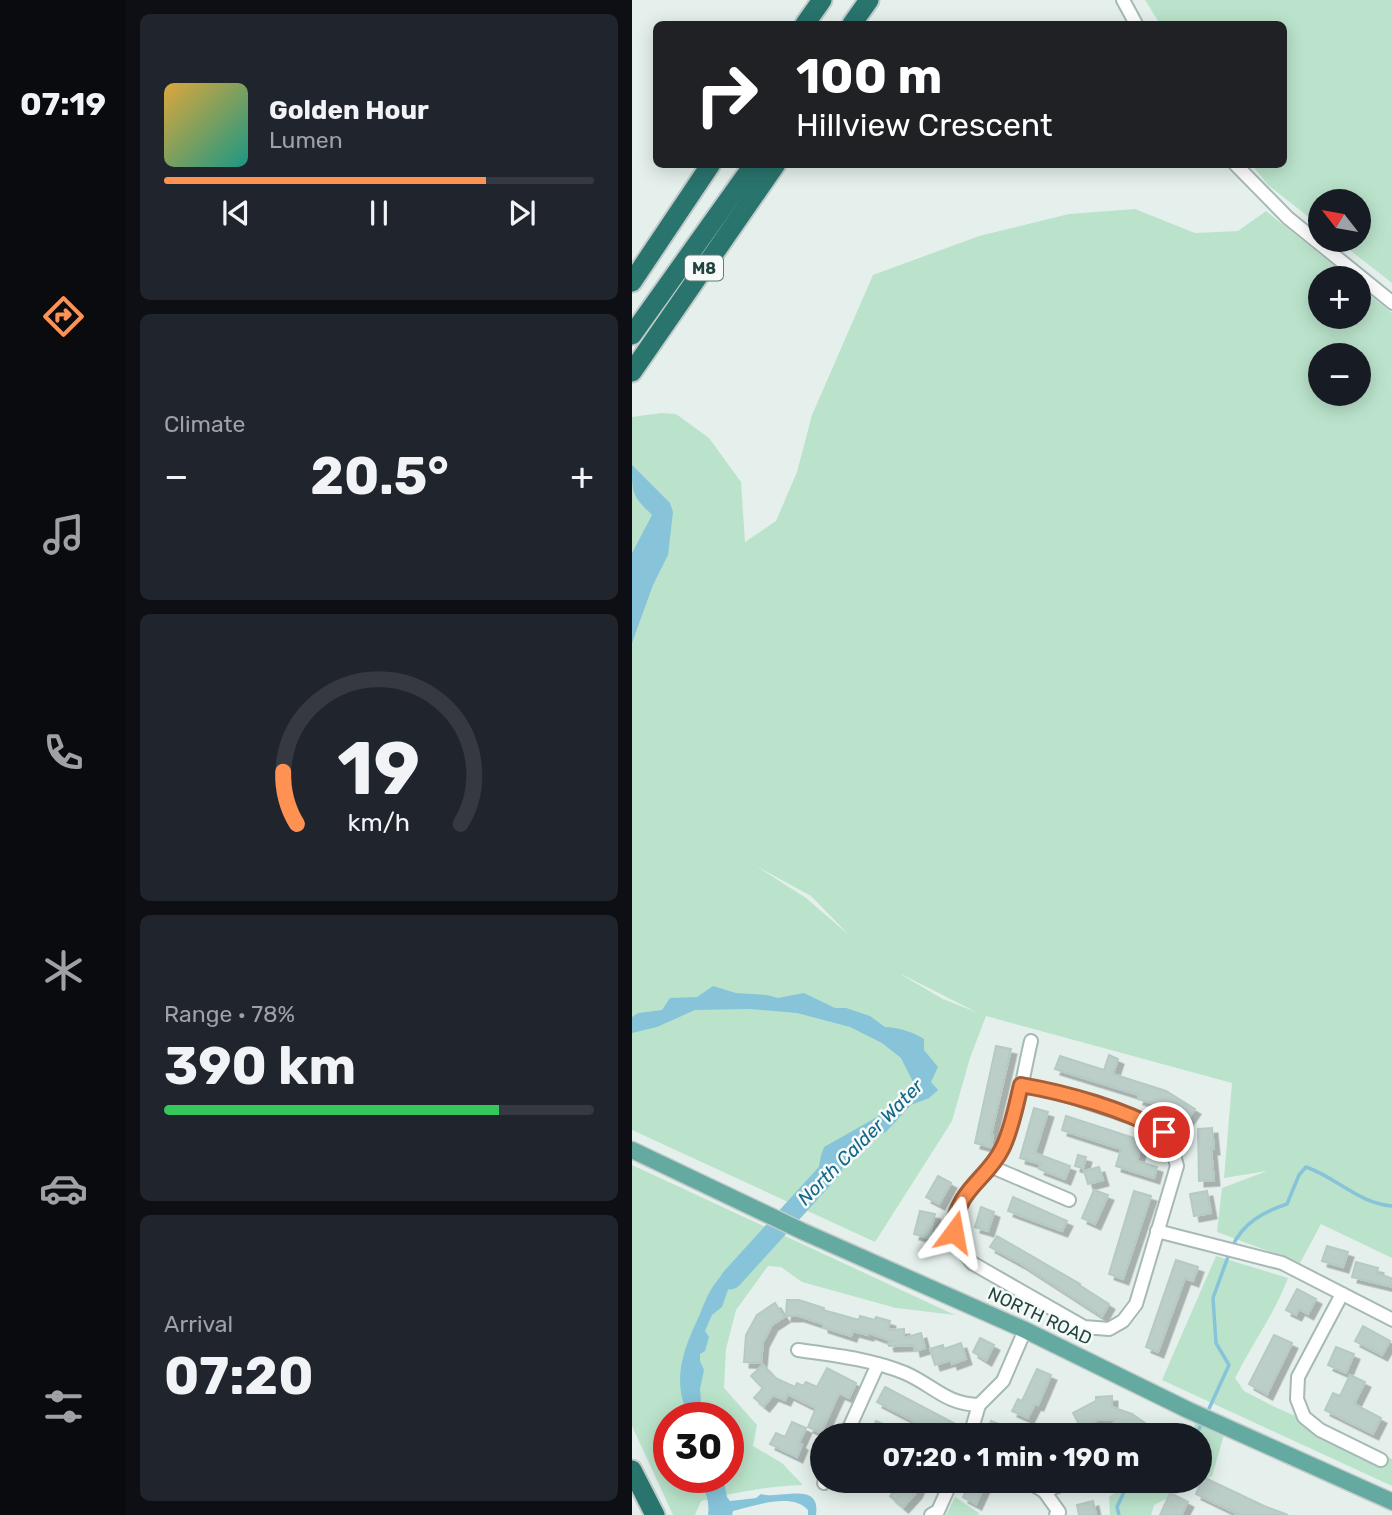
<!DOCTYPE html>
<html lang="en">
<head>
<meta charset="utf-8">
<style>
	:root { --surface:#171b24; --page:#20242c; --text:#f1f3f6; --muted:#9ea1a6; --line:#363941; --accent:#ff9153 }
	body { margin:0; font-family:Rubik,sans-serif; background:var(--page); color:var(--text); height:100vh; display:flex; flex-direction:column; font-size:26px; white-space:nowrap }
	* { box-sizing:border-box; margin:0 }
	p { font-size:23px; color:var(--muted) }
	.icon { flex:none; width:38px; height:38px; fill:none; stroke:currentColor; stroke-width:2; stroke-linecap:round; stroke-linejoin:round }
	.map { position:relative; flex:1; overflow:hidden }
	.drawer { display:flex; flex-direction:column; gap:14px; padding:14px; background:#0d0f14; width:506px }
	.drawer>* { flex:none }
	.banner { position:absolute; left:21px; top:21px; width:634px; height:147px; border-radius:10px; box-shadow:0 4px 18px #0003; background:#202124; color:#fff; overflow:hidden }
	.needle { width:46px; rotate:301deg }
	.tools { position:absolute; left:676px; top:189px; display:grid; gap:14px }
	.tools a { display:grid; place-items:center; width:63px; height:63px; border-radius:50%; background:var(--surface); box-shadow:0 4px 18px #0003; font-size:35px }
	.speed { position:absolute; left:21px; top:1402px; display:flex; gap:14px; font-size:35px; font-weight:700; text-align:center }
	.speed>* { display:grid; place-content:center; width:91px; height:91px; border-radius:50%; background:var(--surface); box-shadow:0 4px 18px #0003; line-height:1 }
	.speed .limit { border:10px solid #d22; background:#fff; color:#111 }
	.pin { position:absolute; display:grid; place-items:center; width:60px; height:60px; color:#fff; margin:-30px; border:4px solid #fff; border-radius:50%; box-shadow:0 2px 7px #0007 }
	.me { position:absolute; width:77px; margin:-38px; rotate:13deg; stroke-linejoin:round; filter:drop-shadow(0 0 5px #0008) }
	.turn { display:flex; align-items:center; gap:24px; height:147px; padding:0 28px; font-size:32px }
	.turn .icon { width:91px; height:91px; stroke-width:2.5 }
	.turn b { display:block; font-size:49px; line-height:60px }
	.big { font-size:52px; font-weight:700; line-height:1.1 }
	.drawer .widget { flex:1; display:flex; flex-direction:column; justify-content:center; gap:10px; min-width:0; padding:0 24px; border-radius:10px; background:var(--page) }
	.drawer .dial { align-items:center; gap:0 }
	.dial svg { height:182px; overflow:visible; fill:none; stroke:var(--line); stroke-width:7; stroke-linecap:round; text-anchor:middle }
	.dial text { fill:var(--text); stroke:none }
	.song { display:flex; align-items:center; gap:21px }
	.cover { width:84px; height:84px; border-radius:10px; background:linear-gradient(135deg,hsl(40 70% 55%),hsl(170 70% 35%)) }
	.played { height:7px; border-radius:4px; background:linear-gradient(90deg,var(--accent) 75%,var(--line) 75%) }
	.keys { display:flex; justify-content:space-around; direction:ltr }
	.heat { display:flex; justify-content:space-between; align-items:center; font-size:38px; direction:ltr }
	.charge { height:10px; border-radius:5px; background:linear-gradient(90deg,#34c759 78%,var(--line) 0) }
	.trip { position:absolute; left:178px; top:1423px; width:402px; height:70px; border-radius:35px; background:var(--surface); box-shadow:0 4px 18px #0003; font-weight:700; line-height:70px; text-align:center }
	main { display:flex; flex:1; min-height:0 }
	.dock { display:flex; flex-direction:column; width:126px; justify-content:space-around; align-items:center; background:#090b0e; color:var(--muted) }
	.dock .icon { width:49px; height:49px }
	.dock .selected { color:var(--accent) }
	.dock b { font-size:32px; color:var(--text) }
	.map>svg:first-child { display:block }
</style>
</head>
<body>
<main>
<nav class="dock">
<b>07:19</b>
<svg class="icon selected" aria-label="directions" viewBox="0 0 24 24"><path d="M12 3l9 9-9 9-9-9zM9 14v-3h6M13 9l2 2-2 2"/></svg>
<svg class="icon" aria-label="music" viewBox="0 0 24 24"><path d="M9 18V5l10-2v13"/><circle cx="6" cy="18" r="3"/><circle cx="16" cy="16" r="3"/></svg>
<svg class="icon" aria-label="phone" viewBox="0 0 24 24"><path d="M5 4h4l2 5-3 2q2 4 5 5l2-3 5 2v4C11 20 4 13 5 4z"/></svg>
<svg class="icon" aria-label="climate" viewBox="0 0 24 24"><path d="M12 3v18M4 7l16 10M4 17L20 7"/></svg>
<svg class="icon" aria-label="car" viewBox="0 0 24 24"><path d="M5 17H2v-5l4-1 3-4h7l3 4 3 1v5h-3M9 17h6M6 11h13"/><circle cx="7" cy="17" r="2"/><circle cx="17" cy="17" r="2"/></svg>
<svg class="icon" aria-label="filters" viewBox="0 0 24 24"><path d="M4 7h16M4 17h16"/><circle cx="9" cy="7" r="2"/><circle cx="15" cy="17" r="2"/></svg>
</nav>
<section class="drawer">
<div class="widget">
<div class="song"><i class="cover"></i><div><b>Golden Hour</b><p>Lumen</p></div></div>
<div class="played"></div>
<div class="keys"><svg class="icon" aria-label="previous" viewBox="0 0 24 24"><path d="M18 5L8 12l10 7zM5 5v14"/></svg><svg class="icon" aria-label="pause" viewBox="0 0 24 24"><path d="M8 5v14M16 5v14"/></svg><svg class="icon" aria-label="next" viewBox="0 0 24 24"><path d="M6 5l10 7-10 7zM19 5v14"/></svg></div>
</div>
<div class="widget"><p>Climate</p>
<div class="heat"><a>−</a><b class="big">20.5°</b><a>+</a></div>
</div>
<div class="widget dial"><svg viewBox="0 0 100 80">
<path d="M14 69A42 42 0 1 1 86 69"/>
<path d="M14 69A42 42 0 0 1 8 46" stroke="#ff9153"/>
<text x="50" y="56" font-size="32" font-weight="700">19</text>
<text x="50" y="72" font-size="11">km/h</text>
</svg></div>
<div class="widget"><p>Range · 78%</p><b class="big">390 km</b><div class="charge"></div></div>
<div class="widget"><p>Arrival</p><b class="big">07:20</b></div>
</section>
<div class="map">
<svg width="761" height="1515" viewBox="0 0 761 1515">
	<defs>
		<filter id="shadow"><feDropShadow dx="5.5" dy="5.5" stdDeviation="0" flood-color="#0004"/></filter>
	</defs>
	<rect width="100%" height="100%" fill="#e5f0ec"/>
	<g fill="#bbe3cb" fill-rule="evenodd">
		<polygon points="513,0 760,0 760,283 705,240 726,240 726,201 688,201 688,226 636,185 620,165 651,164 651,24 528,24"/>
		<path d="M503 209 563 233 606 231 634 211 717 278H688V317H726V286L760 313V1258L689 1224 668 1263 585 1232 590 1188 635 1171 592 1178 600 1083 354 1016 338 1058 320 1121 243 1242 0 1130V417L29 413 44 414 77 438 109 482 113 542 144 521 165 472 180 415 241 275 347 236 437 214ZM688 355H726V394H688ZM124 866 179 896 217 935 174 898ZM270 975H271L344 1012 311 999Z"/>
		<path d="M0 1165 323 1315 264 1308 170 1282 149 1267 136 1266 104 1310 94 1349 92 1388 125 1425 121 1446 150 1463 171 1485C136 1486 104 1492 69 1501L63 1515H41L0 1426ZM37 1418H96V1477H37Z"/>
		<path d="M584 1256 656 1278C643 1313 620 1344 603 1378L612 1391 643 1407 760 1459V1486L530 1380Z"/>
		<polygon points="566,1421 592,1435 580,1476 522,1505 519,1515 478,1515 477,1497 499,1481 569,1480 569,1435 555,1435"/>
		<polygon points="323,1497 347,1513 346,1515 314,1515"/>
	</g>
	<g fill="#87c4da">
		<path d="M0 465 38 503 41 512 36 555 21 585 0 643V553L20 515C0 495 0 494 0 465Z"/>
		<path d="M81 986 104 993 135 995 146 998 172 993 203 1008H214L238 1016 253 1027C265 1027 282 1032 292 1039V1050L306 1067 299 1082 306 1090 297 1098 279 1105 254 1132 237 1140 200 1172 187 1196 176 1186 186 1172 189 1155 192 1147 245 1117 277 1092 281 1082 269 1058 250 1043 218 1027 165 1013 117 1009 63 1010 25 1027 0 1033V1017L6 1013 30 1010 38 998 65 997Z"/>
		<path d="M114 1256 120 1263 96 1290 90 1307 80 1315 73 1331 77 1337 73 1351 68 1354V1361L72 1370 68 1389 69 1402 74 1417H57C39 1380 51 1350 68 1314 72 1304 76 1293 82 1285 86 1280 91 1272 97 1269 104 1264 109 1264 114 1256Z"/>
		<path d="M63 1477H91L95 1497 98 1501 124 1498 129 1494C148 1500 189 1480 184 1515H176V1510C160 1492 122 1506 101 1511L100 1515H76C78 1500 73 1488 63 1477Z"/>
	</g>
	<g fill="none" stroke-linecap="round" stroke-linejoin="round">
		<g stroke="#87c4da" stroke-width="3.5">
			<path d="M600 1247C611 1223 631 1212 655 1204L667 1175 674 1167C704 1177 727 1204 761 1206"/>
			<polyline points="575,1413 597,1365 584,1343 581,1298 597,1254"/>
			<polyline points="564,1435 570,1423"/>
			<polyline points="487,1515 485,1507 492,1492 519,1480"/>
		</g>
		<polyline stroke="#87c4da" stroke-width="21" points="99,1279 200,1168"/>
	</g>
	<g fill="#bccec8" stroke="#b6cac4" stroke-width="2" filter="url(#shadow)">
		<polygon points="364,1046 379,1049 359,1135 361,1135 359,1147 343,1143"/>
		<polygon points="477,1055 486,1059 481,1074 534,1091 563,1109 554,1122 537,1111 539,1108 506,1099 507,1095 423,1069 428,1056 472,1070"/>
		<polygon points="402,1108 416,1112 403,1153 438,1166 433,1179 407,1169 409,1164 388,1158"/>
		<polygon points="434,1116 511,1141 505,1161 525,1167 522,1178 484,1166 489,1149 430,1130"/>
		<polygon points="580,1128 582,1149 579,1149 582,1180 567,1181 566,1129"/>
		<polygon points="446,1155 454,1157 451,1168 443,1166"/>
		<polygon points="467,1167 471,1180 456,1184 452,1171"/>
		<polygon points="306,1176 319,1183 307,1204 294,1197"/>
		<polygon points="462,1190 476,1195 463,1224 450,1218"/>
		<polygon points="502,1191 519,1196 491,1279 477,1274"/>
		<polygon points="575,1191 579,1213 562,1216 558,1194"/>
		<polygon points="381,1197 435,1221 430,1231 376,1211"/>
		<polygon points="349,1207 362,1212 356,1231 343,1227"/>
		<polygon points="288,1211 303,1214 297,1238 282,1234"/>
		<polygon points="365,1236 448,1284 447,1285 477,1304 470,1316 388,1263 358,1247"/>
		<polygon points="695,1246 716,1252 711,1267 690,1261"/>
		<polygon points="544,1260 566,1267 561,1281 553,1278 526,1352 514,1347"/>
		<polygon points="724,1262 746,1268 745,1273 761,1279 761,1287 720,1277"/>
		<polygon points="665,1289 684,1299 676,1314 667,1309 664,1315 654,1310"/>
		<polygon points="155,1300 167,1300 192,1308 191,1310 227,1320 228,1316 243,1320 244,1317 258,1321 256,1330 272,1329 272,1338 289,1333 293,1348 283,1351 282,1345 257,1346 256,1343 259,1341 237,1333 236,1335 221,1331 219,1336 191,1327 191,1324 167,1316 154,1316"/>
		<polygon points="143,1303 152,1317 140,1325 131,1342 129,1363 112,1362 114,1335 125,1315"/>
		<polygon points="731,1326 758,1341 750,1355 723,1341"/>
		<polygon points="642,1335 660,1343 635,1394 617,1384"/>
		<polygon points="348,1338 362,1345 354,1360 341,1352"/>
		<polygon points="329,1343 334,1359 320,1364 319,1360 303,1365 298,1349 311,1345 312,1349"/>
		<polygon points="704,1347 722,1354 714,1373 696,1365"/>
		<polygon points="131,1365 143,1378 163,1387 165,1383 171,1386 174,1382 185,1387 195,1368 224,1383 217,1398 207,1393 189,1433 176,1427 184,1408 156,1394 153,1400 141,1395 132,1406 122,1398 131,1388 119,1376"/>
		<polygon points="405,1369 419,1375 406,1405 403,1404 396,1418 380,1411 386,1399 390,1401"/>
		<polygon points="718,1375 733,1382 722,1404 749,1418 741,1434 693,1410 701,1393 708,1396"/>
		<polygon points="253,1387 331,1428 327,1435 309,1435 245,1402"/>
		<polygon points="480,1396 480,1407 500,1414 520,1428 515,1435 495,1435 498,1431 481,1425 483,1419 465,1420 449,1428 441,1413 464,1401 464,1397"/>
		<polygon points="244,1421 258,1427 255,1435 239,1432"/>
		<polygon points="359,1421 378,1428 376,1435 354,1435"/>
		<polygon points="160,1422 174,1428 167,1443 170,1445 165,1457 138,1444 144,1433 153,1437"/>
		<polygon points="571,1477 632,1506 656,1515 603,1515 604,1513 564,1494"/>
		<polygon points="271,1480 290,1480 284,1493 271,1507 258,1496"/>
		<polygon points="340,1480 355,1480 344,1504 331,1497"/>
		<polygon points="538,1493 556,1502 549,1515 528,1515"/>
		<polygon points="461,1501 464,1515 447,1515 445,1505"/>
	</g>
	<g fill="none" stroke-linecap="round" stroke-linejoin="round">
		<defs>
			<g id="minor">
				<polyline points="491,0 504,24"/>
				<polyline points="603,164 656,218 761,303"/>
				<path d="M389 1085 421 1091 517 1123 532 1132 538 1140 545 1166 504 1304 491 1321 477 1329 452 1327 340 1263C291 1204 352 1192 372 1146 386 1113 391 1075 399 1041"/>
				<polyline points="360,1167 437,1200"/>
				<polyline points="525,1231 650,1263 761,1320"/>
				<polyline points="710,1294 666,1377 665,1399 672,1417 688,1430 749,1460"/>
				<path d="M166 1350C201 1355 239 1359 273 1373 301 1385 313 1404 347 1405L371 1381 393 1330"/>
				<polyline points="214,1435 246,1364"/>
				<polyline points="338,1435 347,1405"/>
				<polyline points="393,1480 412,1491 443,1480"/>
				<polyline points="192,1483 193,1480"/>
				<polyline points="412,1491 427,1512 424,1515"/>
				<polyline points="299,1515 306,1511 320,1480"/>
			</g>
			<polyline id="major" points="0,1150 172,1232 393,1330 556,1410 761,1502"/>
			<g id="highway">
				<polyline points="173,24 190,0"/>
				<polyline points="220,24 237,0"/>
				<polyline points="0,282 79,164"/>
				<polyline points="0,335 122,164"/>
				<polyline points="0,372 144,164"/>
				<polyline points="0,1470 23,1515"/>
			</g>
		</defs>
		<use href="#minor" stroke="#a6b9b5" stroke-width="16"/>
		<use href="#major" stroke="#c1cbc9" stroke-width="19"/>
		<use href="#highway" stroke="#c1cbc9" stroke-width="23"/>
		<use href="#minor" stroke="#fff" stroke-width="12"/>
		<use href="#major" stroke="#64aaa0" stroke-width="16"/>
		<use href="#highway" stroke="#29746d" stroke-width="19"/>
	</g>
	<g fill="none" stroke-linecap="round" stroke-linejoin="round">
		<defs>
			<path id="route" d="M322 1232C323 1190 354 1181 370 1149 380 1129 384 1105 389 1085 435 1093 492 1109 532 1132"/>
		</defs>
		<use href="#route" stroke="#a65e36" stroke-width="18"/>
		<use href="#route" stroke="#ff9153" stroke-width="12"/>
	</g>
	<g text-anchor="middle" stroke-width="5" stroke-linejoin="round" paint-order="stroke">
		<rect fill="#f6fbf9" stroke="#617b77" stroke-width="2" x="53" y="255.5" width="38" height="25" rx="5"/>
		<g font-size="16" font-weight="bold" fill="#21443f">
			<text x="72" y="274">M8</text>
		</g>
		<g font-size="18" fill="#21443f" stroke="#f6fbf9">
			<text transform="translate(408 1316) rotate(25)" y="6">NORTH ROAD</text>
		</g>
		<g font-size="19" font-style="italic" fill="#136789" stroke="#f6fbf9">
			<text transform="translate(228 1142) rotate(-45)" y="7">North Calder Water</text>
		</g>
	</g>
</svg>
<div class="tools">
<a><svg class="needle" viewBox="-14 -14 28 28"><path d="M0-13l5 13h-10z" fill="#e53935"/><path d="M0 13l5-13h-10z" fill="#9ea1a6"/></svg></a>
<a>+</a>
<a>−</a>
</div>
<div class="speed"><div class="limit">30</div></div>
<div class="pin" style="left:532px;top:1132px;background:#d93025"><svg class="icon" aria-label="arrive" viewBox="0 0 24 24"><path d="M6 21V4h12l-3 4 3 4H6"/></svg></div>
<svg class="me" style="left:322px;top:1232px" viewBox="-20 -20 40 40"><path d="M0-17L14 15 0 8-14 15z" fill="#ff9153" stroke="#fff" stroke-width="4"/></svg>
<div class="trip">07:20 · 1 min · 190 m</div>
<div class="banner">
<div class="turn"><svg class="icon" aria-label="right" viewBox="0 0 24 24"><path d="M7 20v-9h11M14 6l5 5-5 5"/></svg><div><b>100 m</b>Hillview Crescent</div></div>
</div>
</div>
</main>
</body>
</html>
